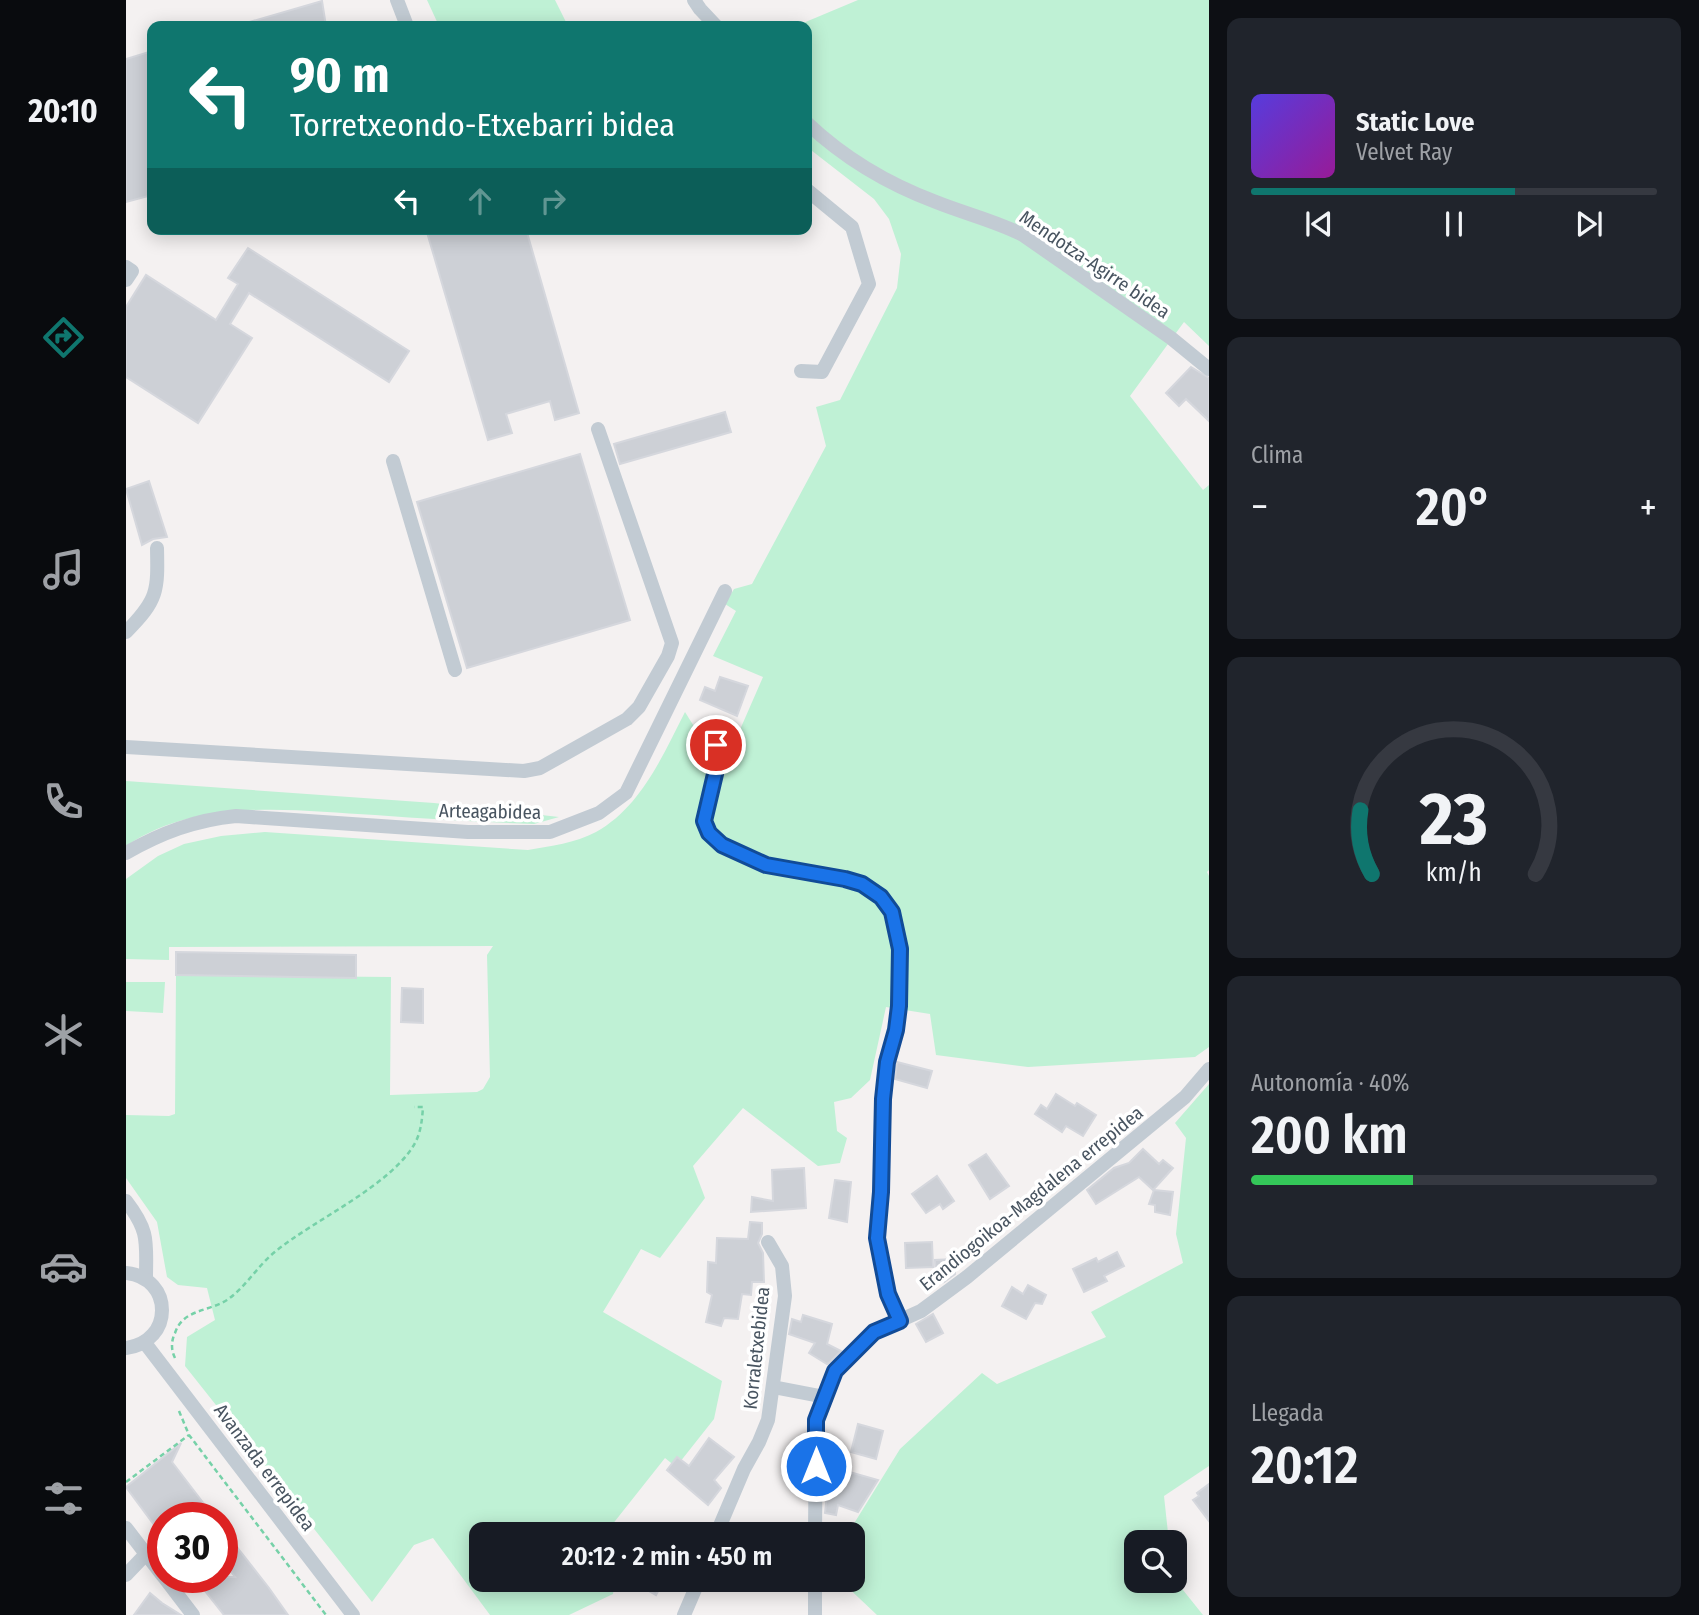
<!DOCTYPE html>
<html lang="es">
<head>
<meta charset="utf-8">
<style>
	:root { --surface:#171b24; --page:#20242c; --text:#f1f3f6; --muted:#9ea1a6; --line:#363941; --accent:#0f766e }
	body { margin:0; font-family:"Fira Sans Condensed",sans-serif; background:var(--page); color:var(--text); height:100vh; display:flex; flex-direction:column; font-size:26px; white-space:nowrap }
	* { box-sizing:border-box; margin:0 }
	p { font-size:23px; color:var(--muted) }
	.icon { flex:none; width:38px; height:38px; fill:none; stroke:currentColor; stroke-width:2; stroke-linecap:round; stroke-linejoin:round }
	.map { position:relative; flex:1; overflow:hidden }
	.sheet { display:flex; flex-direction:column; gap:18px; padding:18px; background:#0d0f14; width:490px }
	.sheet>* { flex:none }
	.guide { position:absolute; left:21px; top:21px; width:665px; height:214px; border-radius:14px; box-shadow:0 4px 18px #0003; background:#0f766e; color:#fff; overflow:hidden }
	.controls { position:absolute; left:998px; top:1530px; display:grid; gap:14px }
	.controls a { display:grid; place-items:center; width:63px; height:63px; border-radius:14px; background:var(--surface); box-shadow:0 4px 18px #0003; font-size:35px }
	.speed { position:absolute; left:21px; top:1502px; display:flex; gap:14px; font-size:35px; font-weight:700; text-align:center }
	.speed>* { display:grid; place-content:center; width:91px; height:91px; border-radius:50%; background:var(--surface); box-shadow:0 4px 18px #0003; line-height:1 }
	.speed .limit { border:10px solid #d22; background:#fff; color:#111 }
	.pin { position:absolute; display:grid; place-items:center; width:60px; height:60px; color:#fff; margin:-30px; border:4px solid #fff; border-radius:50%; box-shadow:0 2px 7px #0007 }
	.me { position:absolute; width:77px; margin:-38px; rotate:0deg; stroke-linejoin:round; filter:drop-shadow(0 0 5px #0008) }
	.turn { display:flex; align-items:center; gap:24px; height:147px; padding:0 28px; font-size:32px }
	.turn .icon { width:91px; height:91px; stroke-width:2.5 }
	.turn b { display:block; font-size:49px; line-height:60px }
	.lanes { display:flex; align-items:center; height:66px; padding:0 28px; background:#0003; justify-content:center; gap:35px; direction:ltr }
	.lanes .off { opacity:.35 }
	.big { font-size:52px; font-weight:600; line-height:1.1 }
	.sheet .tile { flex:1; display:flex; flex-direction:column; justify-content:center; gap:10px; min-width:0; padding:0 24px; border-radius:14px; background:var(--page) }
	.sheet .dial { align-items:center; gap:0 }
	.dial svg { height:182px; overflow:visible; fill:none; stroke:var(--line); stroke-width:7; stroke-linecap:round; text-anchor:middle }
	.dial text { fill:var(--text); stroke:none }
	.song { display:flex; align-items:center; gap:21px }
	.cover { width:84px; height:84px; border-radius:10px; background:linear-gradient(135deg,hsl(250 70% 55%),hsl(300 70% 35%)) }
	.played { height:7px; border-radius:4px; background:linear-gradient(90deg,var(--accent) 65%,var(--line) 65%) }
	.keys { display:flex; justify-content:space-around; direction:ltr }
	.heat { display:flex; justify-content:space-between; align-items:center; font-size:38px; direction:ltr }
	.charge { height:10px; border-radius:5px; background:linear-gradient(90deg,#34c759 40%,var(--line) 0) }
	.trip { position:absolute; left:343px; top:1522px; width:396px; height:70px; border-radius:14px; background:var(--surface); box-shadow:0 4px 18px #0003; font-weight:600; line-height:70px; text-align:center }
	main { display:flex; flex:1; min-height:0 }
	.tab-bar { display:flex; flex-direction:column; width:126px; justify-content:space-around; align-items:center; background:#090b0e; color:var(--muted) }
	.tab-bar .icon { width:49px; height:49px }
	.tab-bar .on { color:var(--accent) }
	.tab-bar b { font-size:32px; color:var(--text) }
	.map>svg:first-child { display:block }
</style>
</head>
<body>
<main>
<nav class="tab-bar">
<b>20:10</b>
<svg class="icon on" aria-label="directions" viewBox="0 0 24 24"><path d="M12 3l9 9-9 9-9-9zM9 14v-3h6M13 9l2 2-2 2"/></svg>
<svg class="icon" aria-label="music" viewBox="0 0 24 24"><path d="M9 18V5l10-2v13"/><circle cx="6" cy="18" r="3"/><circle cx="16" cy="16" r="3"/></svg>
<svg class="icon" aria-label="phone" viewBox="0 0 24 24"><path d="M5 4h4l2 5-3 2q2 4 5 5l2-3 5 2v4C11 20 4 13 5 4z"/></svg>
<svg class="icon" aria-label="climate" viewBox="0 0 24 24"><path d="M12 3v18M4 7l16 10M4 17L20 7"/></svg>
<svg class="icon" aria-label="car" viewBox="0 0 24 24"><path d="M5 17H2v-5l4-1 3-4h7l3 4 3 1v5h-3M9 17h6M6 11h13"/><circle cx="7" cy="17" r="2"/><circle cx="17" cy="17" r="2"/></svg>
<svg class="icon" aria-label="filters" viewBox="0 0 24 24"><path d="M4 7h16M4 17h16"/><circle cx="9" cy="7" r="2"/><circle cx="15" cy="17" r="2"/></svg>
</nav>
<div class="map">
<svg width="1083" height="1615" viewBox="0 0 1083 1615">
	<rect width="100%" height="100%" fill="#f4f1f1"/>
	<g fill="#bff1d5">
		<polygon points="301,0 429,0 442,26 313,26"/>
		<path d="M732 0H1083V346L1058 322 1004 396 1077 490 1083 485V870L1081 872 1083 876V1047L1069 1057 902 1067 810 1055 804 1014 760 1007 744 1080 725 1098 708 1102 711 1131 721 1138 714 1163 692 1166 617 1108 567 1166 579 1198 534 1258 515 1249 477 1312 596 1381 588 1419 550 1467 539 1458 478 1535H355V1580H489L487 1594 443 1615H364L307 1538 288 1545 246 1602 59 1366 61 1337 89 1320 81 1288 52 1285 41 1277 31 1222 0 1178V1115L43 1116 49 1114 50 975 265 977 264 1095 351 1092 357 1089 364 1077 361 955 367 946 43 947V960L0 959V879L32 856 58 844 95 836 139 832 402 850C425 846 449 843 470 832 515 807 537 755 559 712L584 752 606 748 637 677 587 656 610 611 599 604 608 589 626 584 700 446 690 407 714 400 771 288 775 254 763 219 748 199 681 147V26H670Z"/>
		<path d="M0 781 308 803 433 817 408 824C355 822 302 819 249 815 164 810 74 797 0 846Z"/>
		<polygon points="0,982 39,982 37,1013 0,1011"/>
		<polygon points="1083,1084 1083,1466 1038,1496 1043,1542 1010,1542 1010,1580 1048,1580 1048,1575 1049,1580 1077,1615 751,1615 715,1581 726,1580 726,1535 723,1535 724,1530 774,1449 856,1373 871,1384 980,1337 965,1312 1057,1263 1050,1234 1060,1138 1049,1123"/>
	</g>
	<g fill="#cdd0d6" stroke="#d5d7dd" stroke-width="2">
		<polygon points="196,1 200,26 120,26 120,23"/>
		<polygon points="26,51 26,195 0,202 0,59"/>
		<polygon points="300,229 400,229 453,413 429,420 424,401 380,414 386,433 362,440"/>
		<polygon points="122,248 283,351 263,382 123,293 104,324 126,338 72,423 0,377 0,307 20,275 90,320 112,284 102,278"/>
		<polygon points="1065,367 1083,378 1083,421 1060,399 1053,406 1040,393"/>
		<polygon points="599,412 605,432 494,464 488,444"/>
		<polygon points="454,454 504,620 341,668 291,502"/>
		<polygon points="23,481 41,537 27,539 16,545 0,489"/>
		<polygon points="594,677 622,686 611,716 574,700 579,687 589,691"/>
		<polygon points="50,952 230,955 230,978 50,975"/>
		<polygon points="276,988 297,989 297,1023 275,1022"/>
		<polygon points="771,1062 806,1071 801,1088 769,1079"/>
		<polygon points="930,1094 949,1106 951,1103 970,1115 957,1136 940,1126 936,1132 909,1114 915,1105 921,1109"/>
		<polygon points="1017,1149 1033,1164 1037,1160 1047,1168 1027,1190 1013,1177 970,1204 961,1190 988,1168 1003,1163"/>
		<polygon points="860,1154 883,1186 864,1199 843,1165"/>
		<polygon points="678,1168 680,1208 625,1212 626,1197 647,1201 646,1170"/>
		<polygon points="811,1176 828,1201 817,1209 814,1204 800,1213 786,1194"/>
		<polygon points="709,1180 725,1182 721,1222 703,1218"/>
		<polygon points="1028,1190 1047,1192 1044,1215 1029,1212 1029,1205 1023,1204"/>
		<polygon points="624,1222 636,1223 636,1234 632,1243 637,1253 638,1282 626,1282 625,1295 616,1294 612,1319 598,1318 595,1326 580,1322 586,1295 581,1292 582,1262 590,1263 591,1238 622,1239"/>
		<polygon points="806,1242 807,1267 780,1268 779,1243"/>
		<polygon points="991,1252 998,1266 978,1276 981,1281 958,1292 947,1269 970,1258 972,1262"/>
		<polygon points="827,1259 829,1274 818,1282 810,1284 809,1260"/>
		<polygon points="902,1285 920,1295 916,1304 909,1303 900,1319 876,1306 886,1287 897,1294"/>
		<polygon points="807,1314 817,1333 800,1342 790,1324"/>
		<polygon points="677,1315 706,1324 701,1344 715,1351 704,1362 701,1364 683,1353 689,1343 663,1334 666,1319 675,1322"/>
		<polygon points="732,1424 757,1431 750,1459 725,1452"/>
		<polygon points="583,1438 608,1457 588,1480 595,1488 582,1505 541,1470 551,1457 563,1466"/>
		<polygon points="55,1443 46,1462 88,1517 65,1517 66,1514 53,1508 42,1517 37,1517 37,1537 0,1487"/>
		<polygon points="720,1471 752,1480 732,1512 712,1505 710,1515 699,1513 702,1485 699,1485 699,1475 719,1474"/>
		<polygon points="1083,1484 1083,1521 1067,1500 1073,1496 1071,1493"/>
		<polygon points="96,1528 143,1588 162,1615 98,1615 68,1577 109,1577 96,1560"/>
		<polygon points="504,1580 538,1580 530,1595"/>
		<polygon points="24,1593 36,1603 55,1615 8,1615"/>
	</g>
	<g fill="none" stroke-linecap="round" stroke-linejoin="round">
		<g stroke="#76d1a8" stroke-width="2.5" stroke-dasharray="5 3.5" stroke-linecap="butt">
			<path d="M49 1358C45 1350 45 1341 49 1333 57 1309 82 1312 101 1300 120 1287 132 1265 150 1251 188 1220 266 1185 289 1143 295 1132 296 1120 297 1107H288"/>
			<polyline points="53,1411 63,1435 200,1615"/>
			<polyline points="0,1482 63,1435"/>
		</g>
		<g stroke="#c2cbd3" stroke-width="14">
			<polyline points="271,0 281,26"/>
			<polyline points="568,0 574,9 590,26"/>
			<path d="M681 123C718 158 762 184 810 202 840 214 870 221 897 235L1045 338 1083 369"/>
			<polyline points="0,267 6,271 0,280"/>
			<polyline points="675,371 696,372 743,284 726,227 681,190"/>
			<polyline points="267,461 329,670"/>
			<path d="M0 632C32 600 32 591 31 548"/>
			<polyline points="590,745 589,774 578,821 583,833 596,845 640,865 719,879 736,884 755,897 766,912 774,949 773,1006 770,1030 761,1062 755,1118 756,1192 751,1239 762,1294 774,1321"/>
			<polyline points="0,747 398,771 414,768 501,719 513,707 542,656 546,643 472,429"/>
			<path d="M0 853C35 833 69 820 110 816L342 832H424L473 813 500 793 599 591"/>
			<path d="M0 1201C24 1232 20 1242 20 1279"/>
			<path d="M0 1273C48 1278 48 1342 0 1348"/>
			<polyline points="19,1343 227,1615"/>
			<polyline points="647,1387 699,1397"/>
			<polyline points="0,1528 37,1576"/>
			<polyline points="590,1535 618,1469 633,1442 642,1420 659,1296 656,1266 642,1242"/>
			<polyline points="689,1535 690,1420 709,1371 748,1332 795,1311 841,1277 1059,1097 1083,1069"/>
			<polyline points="0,1575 20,1554"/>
			<polyline points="38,1577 67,1615"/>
			<polyline points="558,1615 573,1580"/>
			<polyline points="689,1615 689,1580"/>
		</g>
	</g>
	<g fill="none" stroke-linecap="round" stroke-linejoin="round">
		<defs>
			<polyline id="route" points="590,745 589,774 578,821 583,833 596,845 640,865 719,879 736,884 755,897 766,912 774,949 773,1006 770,1030 761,1062 757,1099 755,1192 751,1238 762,1294 774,1321 748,1332 709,1371 690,1420 690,1466"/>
		</defs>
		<use href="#route" stroke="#114b97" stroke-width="18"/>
		<use href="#route" stroke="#1a73e8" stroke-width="12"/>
	</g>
	<g text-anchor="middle" stroke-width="7" stroke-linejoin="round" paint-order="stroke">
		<g font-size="19" fill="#485460" stroke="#fff">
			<text transform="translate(969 264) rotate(34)" y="7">Mendotza-Agirre bidea</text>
			<text transform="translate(364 811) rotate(1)" y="7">Arteagabidea</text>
			<text transform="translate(905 1198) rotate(-39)" y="7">Erandiogoikoa-Magdalena errepidea</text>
			<text transform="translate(630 1348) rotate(-84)" y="7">Korraletxebidea</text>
			<text transform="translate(139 1467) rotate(53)" y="7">Avanzada errepidea</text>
		</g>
	</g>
</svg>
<div class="controls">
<a><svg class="icon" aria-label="search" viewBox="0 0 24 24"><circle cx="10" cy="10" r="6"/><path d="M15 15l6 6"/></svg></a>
</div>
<div class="speed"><div class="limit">30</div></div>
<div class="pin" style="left:590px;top:745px;background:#d93025"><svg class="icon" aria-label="arrive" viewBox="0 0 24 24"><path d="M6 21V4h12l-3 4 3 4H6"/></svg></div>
<svg class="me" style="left:690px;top:1466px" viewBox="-20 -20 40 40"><circle r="17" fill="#1a73e8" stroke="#fff" stroke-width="3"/><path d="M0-11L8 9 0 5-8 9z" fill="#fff"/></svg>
<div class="trip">20:12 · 2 min · 450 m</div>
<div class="guide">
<div class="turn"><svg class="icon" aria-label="left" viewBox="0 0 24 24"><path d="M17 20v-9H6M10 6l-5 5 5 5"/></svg><div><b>90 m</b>Torretxeondo-Etxebarri bidea</div></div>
<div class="lanes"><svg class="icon" aria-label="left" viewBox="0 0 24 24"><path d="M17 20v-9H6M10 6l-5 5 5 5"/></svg><svg class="icon off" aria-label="ahead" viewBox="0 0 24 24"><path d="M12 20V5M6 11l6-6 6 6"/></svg><svg class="icon off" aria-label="right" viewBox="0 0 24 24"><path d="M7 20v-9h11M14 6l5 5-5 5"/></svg></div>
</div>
</div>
<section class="sheet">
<div class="tile">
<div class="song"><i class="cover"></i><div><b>Static Love</b><p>Velvet Ray</p></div></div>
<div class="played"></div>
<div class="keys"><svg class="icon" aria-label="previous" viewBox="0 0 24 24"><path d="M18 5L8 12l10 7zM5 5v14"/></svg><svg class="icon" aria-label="pause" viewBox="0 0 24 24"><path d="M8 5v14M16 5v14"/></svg><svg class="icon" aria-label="next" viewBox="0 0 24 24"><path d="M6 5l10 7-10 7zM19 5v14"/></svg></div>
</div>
<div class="tile"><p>Clima</p>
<div class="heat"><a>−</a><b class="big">20°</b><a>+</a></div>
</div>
<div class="tile dial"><svg viewBox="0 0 100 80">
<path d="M14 69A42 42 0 1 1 86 69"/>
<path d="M14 69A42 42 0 0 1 9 41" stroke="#0f766e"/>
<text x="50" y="56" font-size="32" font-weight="700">23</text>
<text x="50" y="72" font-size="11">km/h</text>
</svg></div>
<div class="tile"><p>Autonomía · 40%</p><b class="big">200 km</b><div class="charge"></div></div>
<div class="tile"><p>Llegada</p><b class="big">20:12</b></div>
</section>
</main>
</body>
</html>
